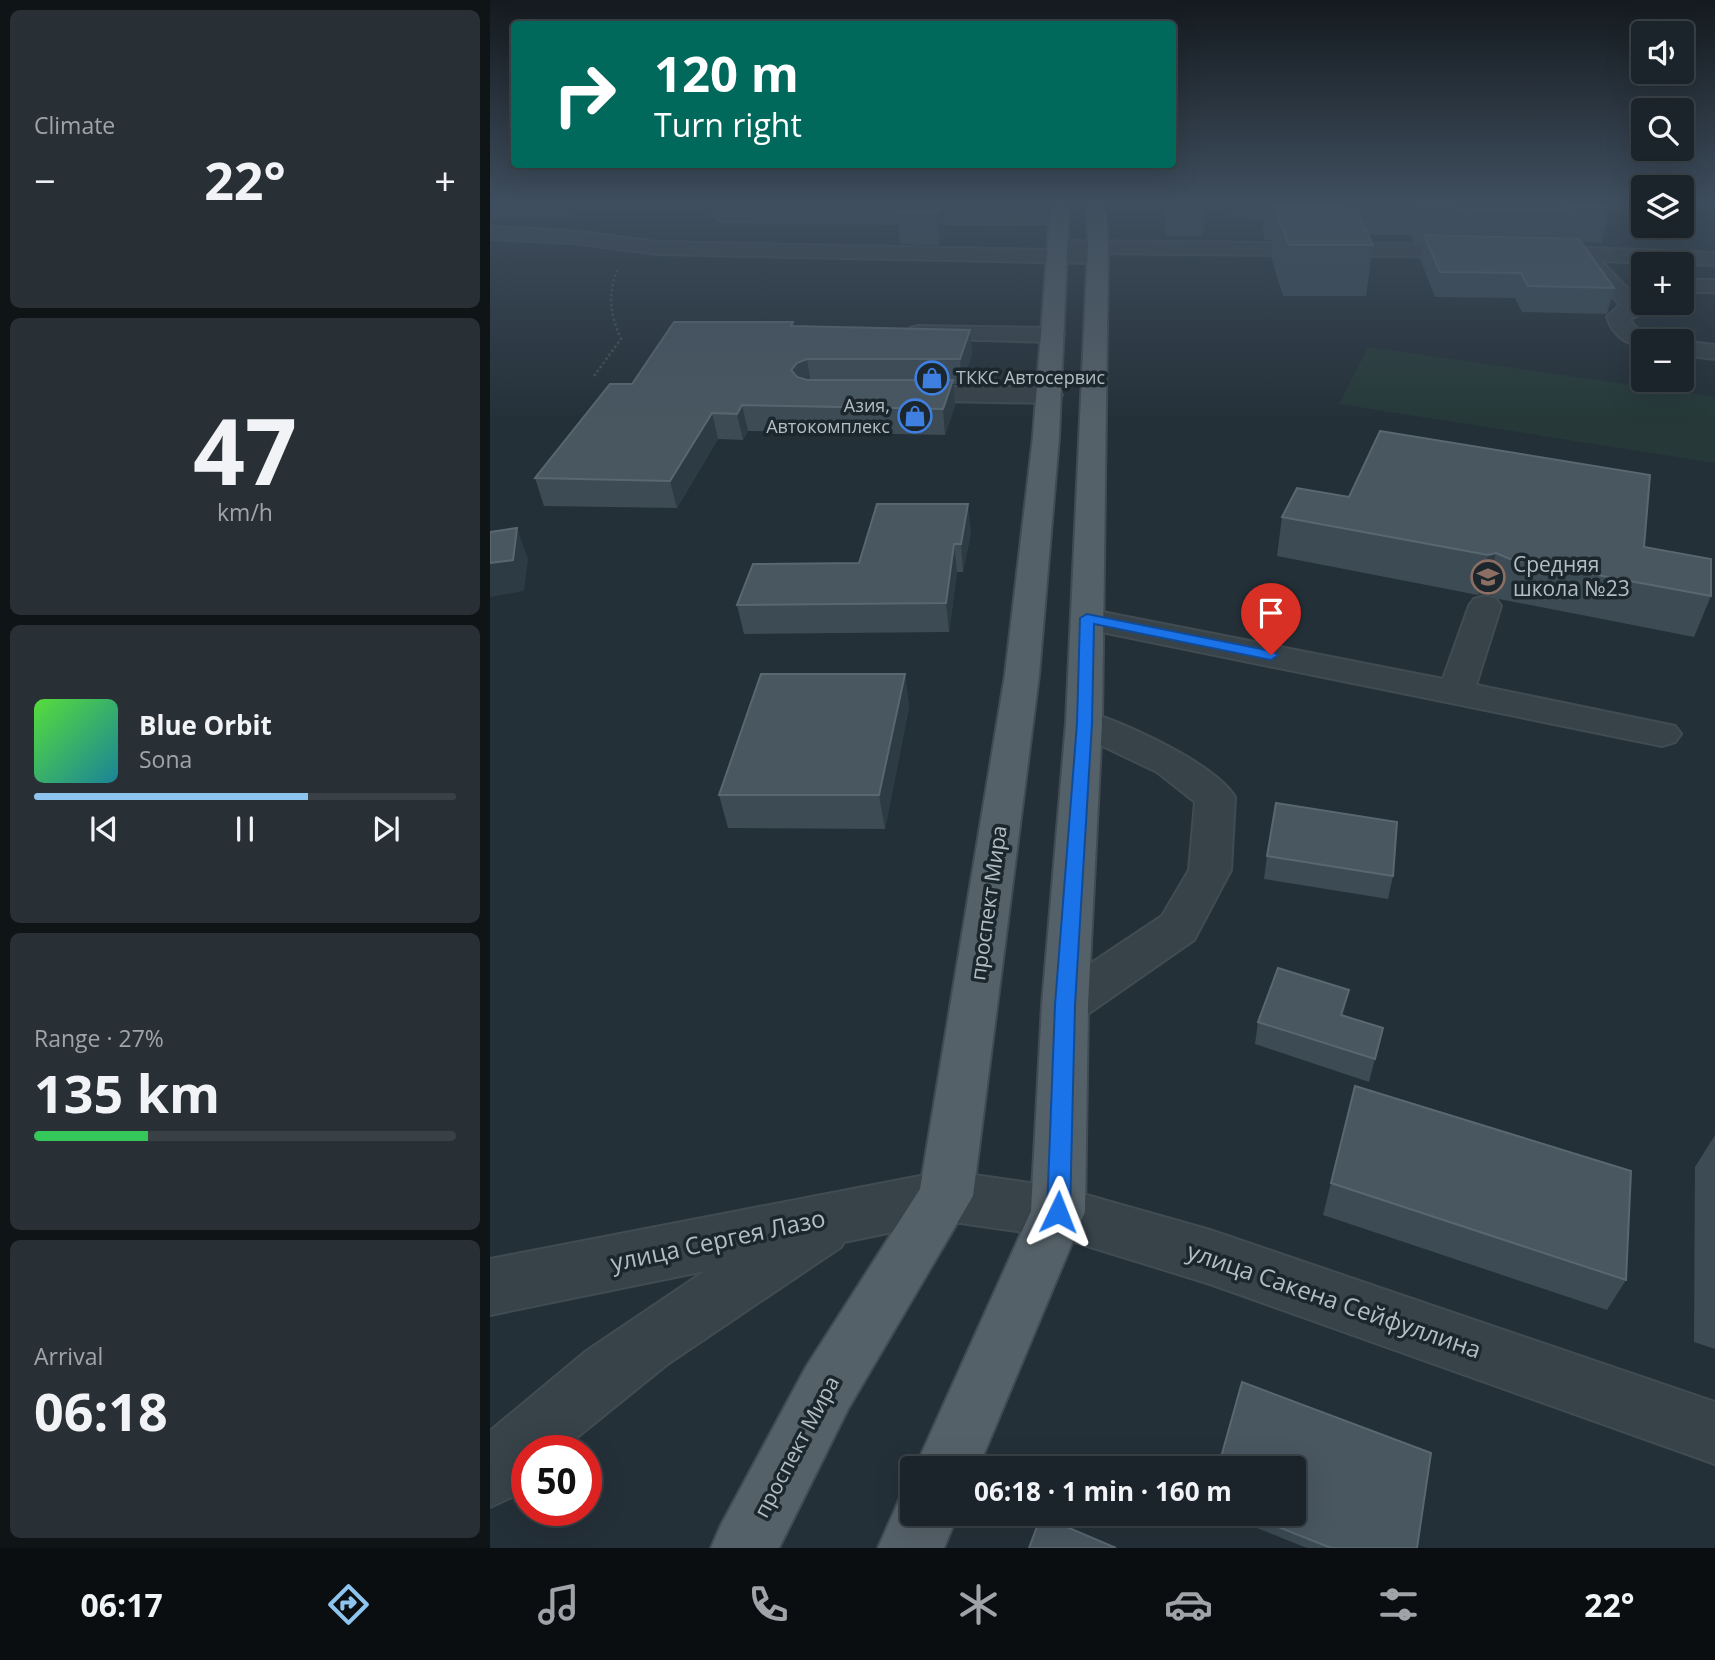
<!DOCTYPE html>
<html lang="en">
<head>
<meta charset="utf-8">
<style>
	:root { --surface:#1b242a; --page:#283036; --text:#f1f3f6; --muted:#a0a4a8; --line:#394147; --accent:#8ec5ee }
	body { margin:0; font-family:"Open Sans",sans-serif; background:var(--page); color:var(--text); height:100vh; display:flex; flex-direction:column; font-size:26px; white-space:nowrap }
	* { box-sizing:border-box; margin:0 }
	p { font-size:23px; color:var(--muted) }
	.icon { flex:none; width:38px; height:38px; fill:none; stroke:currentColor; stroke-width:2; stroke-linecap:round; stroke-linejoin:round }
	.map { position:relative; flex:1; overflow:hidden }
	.details { display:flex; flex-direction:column; gap:10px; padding:10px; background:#0f1417; width:490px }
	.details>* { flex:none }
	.banner { position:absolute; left:21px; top:21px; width:665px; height:147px; border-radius:7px; box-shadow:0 7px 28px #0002,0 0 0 2px var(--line); background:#00695c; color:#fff; overflow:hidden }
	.tools { position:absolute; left:1141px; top:21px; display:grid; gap:14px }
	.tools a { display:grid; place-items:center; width:63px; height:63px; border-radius:7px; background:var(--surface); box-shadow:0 7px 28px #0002,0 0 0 2px var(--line); font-size:35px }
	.speed { position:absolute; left:21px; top:1435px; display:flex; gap:14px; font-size:35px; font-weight:700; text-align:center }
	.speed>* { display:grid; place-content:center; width:91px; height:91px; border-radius:50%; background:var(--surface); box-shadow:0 7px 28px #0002,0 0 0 2px var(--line); line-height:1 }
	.speed .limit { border:10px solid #d22; background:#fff; color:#111 }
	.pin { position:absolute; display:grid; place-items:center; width:60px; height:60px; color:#fff; margin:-72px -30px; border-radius:50% 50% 50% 0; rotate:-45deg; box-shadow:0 0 7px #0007 }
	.pin .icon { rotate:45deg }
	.me { position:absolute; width:77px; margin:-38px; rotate:2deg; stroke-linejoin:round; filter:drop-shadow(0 0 5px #0008) }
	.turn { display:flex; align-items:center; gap:24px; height:147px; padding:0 28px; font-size:32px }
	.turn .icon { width:91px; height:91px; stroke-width:2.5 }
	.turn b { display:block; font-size:49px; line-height:60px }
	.big { font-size:52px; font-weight:700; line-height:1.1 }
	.details .card { flex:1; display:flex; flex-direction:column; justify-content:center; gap:10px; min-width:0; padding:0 24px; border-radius:10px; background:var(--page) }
	.details .dial { align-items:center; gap:0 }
	.dial b { font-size:91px; line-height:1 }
	.song { display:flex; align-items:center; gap:21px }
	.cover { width:84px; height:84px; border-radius:10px; background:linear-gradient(135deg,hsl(110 70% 55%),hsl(190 70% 35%)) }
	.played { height:7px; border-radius:4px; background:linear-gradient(90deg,var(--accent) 65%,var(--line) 65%) }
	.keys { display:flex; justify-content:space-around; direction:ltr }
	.heat { display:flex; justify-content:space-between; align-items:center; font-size:38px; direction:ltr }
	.charge { height:10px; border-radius:5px; background:linear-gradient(90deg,#34c759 27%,var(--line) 0) }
	.trip { position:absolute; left:410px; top:1456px; width:406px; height:70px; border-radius:7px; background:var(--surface); box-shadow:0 7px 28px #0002,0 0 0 2px var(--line); font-weight:700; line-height:70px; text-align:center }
	.menu { display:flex; height:112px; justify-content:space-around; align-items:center; background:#0b0e11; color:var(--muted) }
	.menu .icon { width:49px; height:49px }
	.menu .on { color:var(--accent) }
	.menu b { font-size:32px; color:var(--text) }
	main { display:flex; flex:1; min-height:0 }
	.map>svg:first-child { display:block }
</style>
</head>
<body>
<main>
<section class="details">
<div class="card"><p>Climate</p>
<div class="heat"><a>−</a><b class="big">22°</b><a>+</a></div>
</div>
<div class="card dial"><b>47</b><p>km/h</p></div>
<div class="card">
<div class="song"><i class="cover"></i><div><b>Blue Orbit</b><p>Sona</p></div></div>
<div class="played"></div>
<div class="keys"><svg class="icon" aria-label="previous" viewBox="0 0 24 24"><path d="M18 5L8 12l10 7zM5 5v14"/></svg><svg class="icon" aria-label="pause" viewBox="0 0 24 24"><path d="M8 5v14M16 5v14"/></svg><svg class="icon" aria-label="next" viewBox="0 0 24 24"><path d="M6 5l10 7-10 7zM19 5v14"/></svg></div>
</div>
<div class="card"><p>Range · 27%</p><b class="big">135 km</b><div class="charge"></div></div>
<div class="card"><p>Arrival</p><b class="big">06:18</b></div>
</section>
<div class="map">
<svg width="1225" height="1548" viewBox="0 0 1225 1548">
	<rect width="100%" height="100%" fill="#243038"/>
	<polygon fill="#263938" points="878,347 1225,397 1225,463 849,404"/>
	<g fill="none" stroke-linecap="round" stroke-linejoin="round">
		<defs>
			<g id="minor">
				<polygon points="751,206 826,207 835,213 826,219 744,216 742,212"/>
				<polygon points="492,208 516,212 570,211 579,217 570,223 516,224 231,221 222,215 231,209 484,212"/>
				<polygon points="0,227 82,231 167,242 561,250 559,247 562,243 569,241 983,245 990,247 993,251 990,255 983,257 602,253 605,257 602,261 595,263 167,254 82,243 0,239"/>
				<path d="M1047 246 1225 253V265L1111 261 1152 304 1147 316 1140 319C1146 333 1160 331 1168 341H1153V347C1135 343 1123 336 1117 317L1130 305 1088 260 1040 256 1037 252 1040 248Z"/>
				<rect x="1192" y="280" width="33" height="12"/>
				<polygon points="428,326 563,328 571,330 574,335 571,340 563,342 420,338 417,333 420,328"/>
				<polygon points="1191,341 1192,341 1225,345 1225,359 1192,355"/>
				<polygon points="410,387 559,387 568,390 572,395 568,400 559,403 401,400 397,395 401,390"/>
				<polygon points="995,596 1006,599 1011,606 986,685 1185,726 1191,734 1185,742 1172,746 597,629 585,626 581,619 585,612 597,609 953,679 979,606 984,599"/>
				<path d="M594 711C633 722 724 763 745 797L741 870 704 940 592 1018 575 1024 558 1018 552 1005 558 992 672 916 699 870 705 802 667 772 581 731 576 723 581 715Z"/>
				<polygon points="456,1171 568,1187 720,1230 1225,1402 1225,1464 720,1284 568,1237 456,1221 354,1242 351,1247 179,1363 70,1451 37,1451 37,1483 22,1497 0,1507 0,1431 95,1352 215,1271 0,1315 0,1259"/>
			</g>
			<g id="major">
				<polygon points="561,204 579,204 569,437 549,675 483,1196 358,1409 289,1548 221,1548 231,1525 316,1367 430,1189 515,675 543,437"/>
				<polygon points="597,204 615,204 618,247 612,723 598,1005 595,1212 488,1468 425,1468 541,1211 552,1005 576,723 598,247"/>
				<polygon points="422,1487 422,1514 468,1514 454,1548 388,1548 413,1491"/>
			</g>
		</defs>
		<use href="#minor" stroke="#404b52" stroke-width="4"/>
		<use href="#major" stroke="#404b52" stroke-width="4"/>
		<path stroke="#3e524f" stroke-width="2.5" stroke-dasharray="2.5 2.5" stroke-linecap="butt" d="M104 376 131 339C120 314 117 293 128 268"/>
		<use href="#minor" fill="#374249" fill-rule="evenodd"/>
		<use href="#major" fill="#556169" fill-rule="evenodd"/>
	</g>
	<g fill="#3c4b54">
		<polygon points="0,204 93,204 79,218 3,218 0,210"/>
		<polygon points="411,204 463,204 461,209 454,209 455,226 449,245 410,244 407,213"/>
		<polygon points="675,204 715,204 713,236 675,236"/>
		<polygon points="775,204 1117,204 1120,208 1111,243 1091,242 1124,288 1117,314 1032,312 1025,298 945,297 930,259 933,243 924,243 921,235 878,235 883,245 876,296 793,296 781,257 782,240 775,240 773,232"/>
		<polygon points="303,322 304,326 480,330 482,354 472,384 463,384 465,406 455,435 258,431 253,440 228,439 187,508 54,506 45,478 142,384"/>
		<polygon points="792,517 1154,547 1221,596 1204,637 1009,599 996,593 988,595 787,556"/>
		<polygon points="481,532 473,572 467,572 459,632 254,634 247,605 369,563"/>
		<polygon points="415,674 419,707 395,829 238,828 229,795"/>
		<polygon points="777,856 903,876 898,899 774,879"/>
		<polygon points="853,1016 893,1028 879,1082 765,1044 768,1022"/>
		<polygon points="865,1086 1136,1280 1117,1310 833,1215"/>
		<polygon points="1225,1135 1225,1349 1204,1342 1205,1167"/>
		<polygon points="732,1514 803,1514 927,1548 817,1548"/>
	</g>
	<g fill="#2d3b44">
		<polygon points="75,204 93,204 79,218"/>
		<polygon points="449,204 454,204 455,226 449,245 446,213"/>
		<polygon points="480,330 482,354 472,384 470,359"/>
		<polygon points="317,359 321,384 311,388 301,370 307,363"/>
		<polygon points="463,380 465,406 455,435 453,409"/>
		<polygon points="252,405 258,431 253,440 247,414"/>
		<polygon points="222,413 228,439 187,508 180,481"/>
		<polygon points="478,504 481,532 473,572 471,544"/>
		<polygon points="27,528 38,559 34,591 0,597 0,563"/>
		<polygon points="464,544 467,572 459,632 456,603"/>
		<polygon points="1006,553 996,593 988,595 998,555"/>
		<polygon points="415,674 419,707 395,829 389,795"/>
		<polygon points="859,990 854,1013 846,1038 851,1015"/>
	</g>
	<g fill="#495761" stroke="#596770" stroke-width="2">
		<polygon points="411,204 449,204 446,213 407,213"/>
		<polygon points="778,204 854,204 856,207 778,206"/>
		<polygon points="928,204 1117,204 1120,208 1077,208 1080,211 929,208"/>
		<polygon points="785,208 865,208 883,245 799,245"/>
		<polygon points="934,235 1089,239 1124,288 1038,286 1031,273 950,272"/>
		<polygon points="184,322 303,322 301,326 480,330 470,359 317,359 307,363 301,370 307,377 317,380 463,380 453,409 252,405 247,414 222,413 180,481 45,478 120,384 142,384"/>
		<polygon points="890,431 1160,475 1154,547 1221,559 1221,596 1020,559 1006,553 998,555 792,517 807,488 859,497"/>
		<polygon points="387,504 478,504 471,544 464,544 456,603 247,605 263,564 369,563"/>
		<polygon points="27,528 23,560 0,563 0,532"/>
		<polygon points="271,674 415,674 389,795 229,795"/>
		<polygon points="786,803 907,822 903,876 777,856"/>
		<polygon points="788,968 859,990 851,1015 893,1028 885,1059 768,1022"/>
		<polygon points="865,1086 1141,1171 1136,1280 841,1183"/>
		<polygon points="752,1382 941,1453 927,1548 841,1548 756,1514 803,1514 803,1468 728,1468"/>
		<polygon points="551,1516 626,1548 539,1548"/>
	</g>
	<linearGradient id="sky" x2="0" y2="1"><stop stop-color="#141a1f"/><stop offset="0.48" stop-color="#3f4e5e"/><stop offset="1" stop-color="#3f4e5e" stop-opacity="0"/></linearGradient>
	<rect width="1225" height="421" fill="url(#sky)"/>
	<polygon fill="#1a73e8" stroke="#114b97" stroke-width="2" points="597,614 781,651 788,655 781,660 604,624 602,723 585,1005 580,1212 576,1219 568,1222 560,1219 557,1212 565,1005 587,723 590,618"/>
	<defs>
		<symbol id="shop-ring" viewBox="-11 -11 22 22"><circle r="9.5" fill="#1c272d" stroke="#3f7fe0" stroke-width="1.5"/><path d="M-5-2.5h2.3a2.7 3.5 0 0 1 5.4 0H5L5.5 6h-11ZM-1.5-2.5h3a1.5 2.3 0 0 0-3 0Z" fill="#3f7fe0"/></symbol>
		<symbol id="school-ring" viewBox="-11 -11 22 22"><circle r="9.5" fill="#1c272d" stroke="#8d6e63" stroke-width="1.5"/><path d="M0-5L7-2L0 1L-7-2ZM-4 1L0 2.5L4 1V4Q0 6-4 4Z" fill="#8d6e63"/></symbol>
	</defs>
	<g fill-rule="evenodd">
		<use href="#shop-ring" x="423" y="359" width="38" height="38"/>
		<use href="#shop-ring" x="406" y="397" width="38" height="38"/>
		<use href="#school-ring" x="979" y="558" width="38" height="38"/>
	</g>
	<g text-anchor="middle" stroke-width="7" stroke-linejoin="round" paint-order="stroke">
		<g font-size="18" fill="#b2bdc5" stroke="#1c272d" text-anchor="start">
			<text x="466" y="384">ТККС Автосервис</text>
			<text x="400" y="412" text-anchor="end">Азия,<tspan x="400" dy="21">Автокомплекс</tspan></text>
		</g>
		<g font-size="21" fill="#b2bdc5" stroke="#1c272d" text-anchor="start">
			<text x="1023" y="572">Средняя<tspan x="1023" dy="24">школа №23</tspan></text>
		</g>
		<g font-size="21" fill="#b2bdc5" stroke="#1c272d">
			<text transform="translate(499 903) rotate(-82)" y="7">проспект Мира</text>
			<text transform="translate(307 1447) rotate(-62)" y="7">проспект Мира</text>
		</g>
		<g font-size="24" fill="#b2bdc5" stroke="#1c272d">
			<text transform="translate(228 1241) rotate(-12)" y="8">улица Сергея Лазо</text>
			<text transform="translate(844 1301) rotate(19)" y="8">улица Сакена Сейфуллина</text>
		</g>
	</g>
</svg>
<div class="tools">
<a><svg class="icon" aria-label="sound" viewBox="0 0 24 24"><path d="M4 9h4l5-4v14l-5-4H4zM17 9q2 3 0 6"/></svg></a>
<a><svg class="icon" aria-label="search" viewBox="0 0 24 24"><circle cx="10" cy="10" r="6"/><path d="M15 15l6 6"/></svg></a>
<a><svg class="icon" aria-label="layers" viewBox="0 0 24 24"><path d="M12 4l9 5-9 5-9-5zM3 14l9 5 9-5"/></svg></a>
<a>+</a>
<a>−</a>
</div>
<div class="speed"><div class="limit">50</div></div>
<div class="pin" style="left:781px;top:655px;background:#d93025"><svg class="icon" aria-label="arrive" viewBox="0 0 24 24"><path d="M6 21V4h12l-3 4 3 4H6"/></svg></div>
<svg class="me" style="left:568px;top:1212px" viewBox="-20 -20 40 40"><path d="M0-17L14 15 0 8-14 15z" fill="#1a73e8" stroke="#fff" stroke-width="4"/></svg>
<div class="trip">06:18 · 1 min · 160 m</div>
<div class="banner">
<div class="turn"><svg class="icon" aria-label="right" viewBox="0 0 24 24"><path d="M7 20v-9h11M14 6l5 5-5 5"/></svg><div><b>120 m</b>Turn right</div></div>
</div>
</div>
</main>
<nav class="menu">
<b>06:17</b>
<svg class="icon on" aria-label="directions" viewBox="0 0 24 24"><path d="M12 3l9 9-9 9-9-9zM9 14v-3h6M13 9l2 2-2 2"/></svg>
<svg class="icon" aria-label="music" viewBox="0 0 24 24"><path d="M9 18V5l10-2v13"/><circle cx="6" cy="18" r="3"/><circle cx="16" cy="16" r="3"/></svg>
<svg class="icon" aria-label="phone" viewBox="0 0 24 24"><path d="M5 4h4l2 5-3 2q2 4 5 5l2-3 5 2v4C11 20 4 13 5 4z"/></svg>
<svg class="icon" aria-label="climate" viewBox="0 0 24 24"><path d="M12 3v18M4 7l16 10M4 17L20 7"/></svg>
<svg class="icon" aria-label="car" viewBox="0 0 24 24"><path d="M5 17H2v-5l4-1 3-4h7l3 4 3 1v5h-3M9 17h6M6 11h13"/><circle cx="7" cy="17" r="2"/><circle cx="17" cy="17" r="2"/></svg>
<svg class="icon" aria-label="filters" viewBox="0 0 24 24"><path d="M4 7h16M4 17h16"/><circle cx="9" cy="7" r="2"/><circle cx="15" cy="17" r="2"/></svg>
<b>22°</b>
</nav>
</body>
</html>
